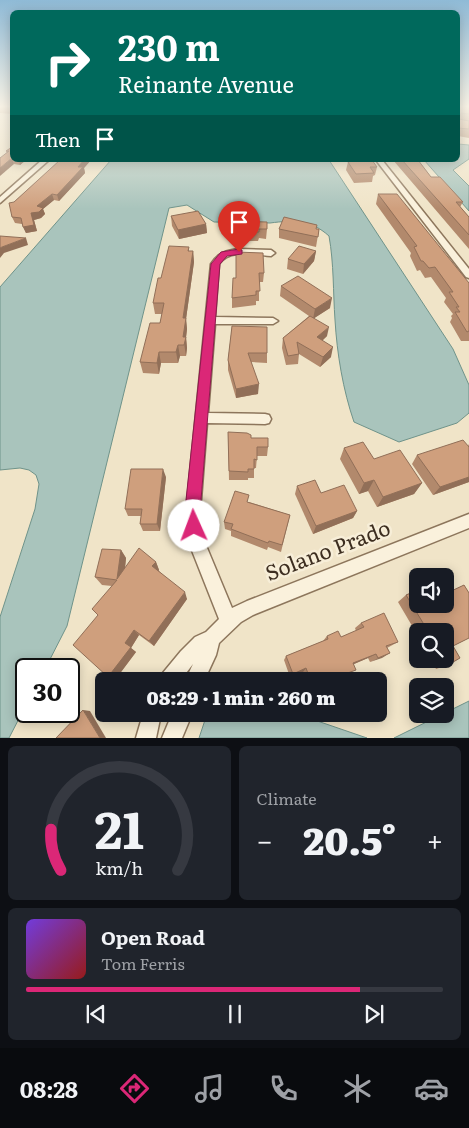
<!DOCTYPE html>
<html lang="en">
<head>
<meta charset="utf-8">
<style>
	:root { --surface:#171b24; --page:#20242c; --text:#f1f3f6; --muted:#9ea1a6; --line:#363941; --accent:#db2777 }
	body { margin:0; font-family:Literata,serif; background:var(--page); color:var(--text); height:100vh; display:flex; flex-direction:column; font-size:19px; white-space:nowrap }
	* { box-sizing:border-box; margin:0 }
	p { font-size:16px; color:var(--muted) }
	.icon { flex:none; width:28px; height:28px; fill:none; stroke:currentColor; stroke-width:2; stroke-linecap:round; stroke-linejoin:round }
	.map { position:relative; height:738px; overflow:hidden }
	.drawer { display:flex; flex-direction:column; gap:8px; padding:8px; background:#0d0f14; flex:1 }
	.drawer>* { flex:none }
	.top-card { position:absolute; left:10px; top:10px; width:450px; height:152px; border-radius:8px; box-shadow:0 2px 12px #0003; background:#00695c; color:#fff; overflow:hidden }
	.fabs { position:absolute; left:409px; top:568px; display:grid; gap:10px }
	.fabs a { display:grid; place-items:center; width:45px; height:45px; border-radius:8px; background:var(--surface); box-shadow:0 2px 12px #0003; font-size:25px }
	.speed { position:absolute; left:15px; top:658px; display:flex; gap:10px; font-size:25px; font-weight:700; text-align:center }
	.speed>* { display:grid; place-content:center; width:65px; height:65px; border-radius:50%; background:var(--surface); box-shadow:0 2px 12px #0003; line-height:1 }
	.speed .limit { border:2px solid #111; border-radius:8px; background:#fff; color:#111 }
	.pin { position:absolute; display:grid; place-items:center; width:42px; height:42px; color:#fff; margin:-51px -21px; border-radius:50% 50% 50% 0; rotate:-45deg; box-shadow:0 0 5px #0007 }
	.pin .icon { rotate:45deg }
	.me { position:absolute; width:55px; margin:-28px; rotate:358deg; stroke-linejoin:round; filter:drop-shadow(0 0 4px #0008) }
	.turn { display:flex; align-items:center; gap:18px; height:105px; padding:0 25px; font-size:22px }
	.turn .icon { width:65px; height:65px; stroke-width:2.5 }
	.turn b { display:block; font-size:35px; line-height:42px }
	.then { display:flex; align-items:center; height:48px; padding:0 25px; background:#0003; gap:10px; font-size:19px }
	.big { font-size:38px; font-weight:800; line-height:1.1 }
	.drawer .widget { flex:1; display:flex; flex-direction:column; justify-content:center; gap:8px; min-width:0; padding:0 18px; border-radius:8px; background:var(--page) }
	.drawer .dial { align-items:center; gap:0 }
	.dial svg { height:130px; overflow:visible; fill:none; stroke:var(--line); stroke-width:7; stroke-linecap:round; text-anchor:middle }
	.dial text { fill:var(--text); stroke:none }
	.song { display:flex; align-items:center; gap:15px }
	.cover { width:60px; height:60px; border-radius:8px; background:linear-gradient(135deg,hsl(260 70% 55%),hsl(0 70% 35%)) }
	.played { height:5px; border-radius:2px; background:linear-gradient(90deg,var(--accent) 80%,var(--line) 80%) }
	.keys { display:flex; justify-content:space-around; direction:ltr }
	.heat { display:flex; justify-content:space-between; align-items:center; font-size:28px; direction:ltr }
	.drawer .tiles { flex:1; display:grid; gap:8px; grid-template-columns:1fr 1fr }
	.widget:last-child { grid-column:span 2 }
	.trip { position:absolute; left:95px; top:672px; width:292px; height:50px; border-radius:8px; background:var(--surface); box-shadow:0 2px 12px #0003; font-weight:800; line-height:50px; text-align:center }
	.dock { display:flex; height:80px; justify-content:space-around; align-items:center; background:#090b0e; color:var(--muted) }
	.dock .icon { width:35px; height:35px }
	.dock .current { color:var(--accent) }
	.dock b { font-size:22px; color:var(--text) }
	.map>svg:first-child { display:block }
</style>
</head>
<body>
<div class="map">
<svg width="469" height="738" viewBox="0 0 469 738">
	<rect width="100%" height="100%" fill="#f0e4c8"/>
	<g fill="#a9c4bc" stroke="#6f938a">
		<polygon points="458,144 469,145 469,159 453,170 469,186 469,211 424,160 458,160"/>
		<path d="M111 160H329L453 349 469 385V413L457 423 399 442 354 422C343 390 337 354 335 320 333 292 334 264 329 236 310 219 294 220 270 223L214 222 187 205 169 208 67 626 45 669H26V705L9 738H0V617L35 509 39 484 36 475 29 470 20 468 0 470V287Z"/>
		<polygon points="469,701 469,738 394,738"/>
		<polygon points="207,714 297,714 367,738 199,738"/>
	</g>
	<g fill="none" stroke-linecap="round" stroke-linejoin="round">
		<defs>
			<g id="minor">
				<polygon points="42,160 49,160 0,203 0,197"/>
				<polygon points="376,160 382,160 469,269 469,278 466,277"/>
				<path d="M240 249 271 250 275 253 271 256C255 255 229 248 219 264L215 317 273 318 278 321 273 324H215L208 413 265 414 269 415 271 419 269 423 265 424 207 423 200 513 205 543 232 608 247 601 469 514V528L253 615 241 622 219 643 216 655 204 681H185L193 664 180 681H160L162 674 181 651 195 637 206 632 219 619 189 543 186 513 211 264C218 253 226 250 240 249Z"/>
				<polygon points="143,714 161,714 156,738 136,738"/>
				<polygon points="172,714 192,714 182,738 162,738"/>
			</g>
		</defs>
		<use href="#minor" stroke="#8d765c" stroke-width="3"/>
		<use href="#minor" fill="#faf1dc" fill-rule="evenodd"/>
	</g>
	<g fill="#b2896c">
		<polygon points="0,106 12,106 12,114 0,113"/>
		<polygon points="458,106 469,106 469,138 458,136"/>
		<polygon points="12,147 12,160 26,160 20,165 14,164 7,153 6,151"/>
		<polygon points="60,160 91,160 84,168 85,173 59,201 54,200 43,209 45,214 41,218 34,220 37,231 26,233 22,224 15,223 12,217 14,202"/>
		<polygon points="346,160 372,160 377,167 375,175 373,176 372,182 354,183 346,170 348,162"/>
		<polygon points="393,160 418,160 431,177 463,202 460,207 469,217 469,249"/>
		<polygon points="378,194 469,283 469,341 461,341 450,322 452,318 451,316 453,314 444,302 446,298 431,277 425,278 420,270 417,271 410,256 411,253 376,204"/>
		<polygon points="171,216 206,224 207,233 179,239 172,226"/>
		<polygon points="229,228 267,229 266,239 259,238 258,241 235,241 235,238 229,238"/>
		<polygon points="279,229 319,229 316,247 279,238"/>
		<polygon points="189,247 189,251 193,251 194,262 186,319 187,329 186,338 187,348 186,356 180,356 178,363 161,363 159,374 143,373 140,362 160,323 162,314 155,314 153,303 161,278"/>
		<polygon points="316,251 314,261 303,274 287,269 288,259"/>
		<polygon points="236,252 264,273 263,282 259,282 259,301 256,301 256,305 232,308 232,298 236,278"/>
		<polygon points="281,286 330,308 314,318 327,336 322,341 331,357 320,367 299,354 298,364 286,365 282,348 283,338 309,316 280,296"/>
		<polygon points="232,326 267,353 267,363 251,362 258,394 236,398 228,370 228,360"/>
		<polygon points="228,432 251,438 268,447 267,456 257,456 256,468 254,468 254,478 248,478 248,480 229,480"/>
		<polygon points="469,444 469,482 433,495 412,464 417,455 468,446"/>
		<polygon points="344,448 374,459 422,483 414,494 377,507 368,491 359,494 340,459"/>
		<polygon points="166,477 160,531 143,531 140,524 141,516 128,516 125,509"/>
		<polygon points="297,486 321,493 357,511 353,518 313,534 295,494"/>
		<polygon points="249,502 290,515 281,552 268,547 267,550 231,536 231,531 225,529 224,522"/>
		<polygon points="121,550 126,558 125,568 156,562 159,570 159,571 187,599 154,646 139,635 131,648 136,652 115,680 98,615 112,586 102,585 95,577"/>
		<polygon points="464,585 469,593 469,638 453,646 460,658 448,665 436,669 431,659 445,659 445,631 418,631 418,636 398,602 406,595 418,590 418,604 445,604 445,594"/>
		<polygon points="361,623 398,642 387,648 390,653 370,662 368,658 354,664 349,674 345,676 343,681 317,681 315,678 308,681 306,681 303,672 290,677 284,660 286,656 323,641 327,636 341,637 356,631 355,628"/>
	</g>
	<g fill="#916f58">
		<polygon points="12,158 14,164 0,176 0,168"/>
		<polygon points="19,160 26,160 20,165"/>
		<polygon points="84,160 91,160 84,168 85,173 59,201 57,195 78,167"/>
		<polygon points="52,194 54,200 43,209 45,214 41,218 34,220 37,231 26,233 23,227 31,213 37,206"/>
		<polygon points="206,224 207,233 179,239 178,230"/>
		<polygon points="26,238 28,245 4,253 0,258 0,248 2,247"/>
		<polygon points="193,251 194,262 186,319 187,329 186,337 187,348 186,356 183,337 183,318"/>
		<polygon points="316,251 314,261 303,274 304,264"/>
		<polygon points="332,298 330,308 313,319 315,309"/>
		<polygon points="329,327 327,336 315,347 317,337"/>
		<polygon points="178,345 180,356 178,363 176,352"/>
		<polygon points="333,347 331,357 320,367 323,357"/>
		<polygon points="159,352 161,363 159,374 157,363"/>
		<polygon points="259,384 258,394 236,398 236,389"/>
		<polygon points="163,469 166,477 160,531 157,524"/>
		<polygon points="469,477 469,482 433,495 440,487"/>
		<polygon points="374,480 368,491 359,494 364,483"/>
		<polygon points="422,483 414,494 377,507 383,497"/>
		<polygon points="357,511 353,518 313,534 316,526"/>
		<polygon points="121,550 126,558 123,587 117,579"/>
		<polygon points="156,562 159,570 156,574 152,566"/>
		<polygon points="185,592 187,599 154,646 149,641"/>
		<polygon points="134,630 139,635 131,648 136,652 115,680 108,677 125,643"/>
		<polygon points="390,653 382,658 370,662 378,658"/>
		<polygon points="376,654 368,658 347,667 353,663"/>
		<polygon points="306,668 303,672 290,677 293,674"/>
		<polygon points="320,675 315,678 307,681 310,679"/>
		<polygon points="83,710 90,711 106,738 100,738"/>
	</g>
	<g fill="#cf9f7d" stroke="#916f58">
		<polygon points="0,106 12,106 11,107"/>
		<polygon points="458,106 469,106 469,114 461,113 459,119 469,121 469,129 458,128"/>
		<polygon points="12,147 12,159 12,158 0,168 0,158 9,151 6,151"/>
		<polygon points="60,160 84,160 78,167 83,167 57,195 52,194 37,206 43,208 39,212 31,213 34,225 23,227 21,218 12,217 9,203 14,202"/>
		<polygon points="352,160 372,160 377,167 370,167 374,173 356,174 348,162 353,161"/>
		<polygon points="402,160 418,160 431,177 440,177 463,202 456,202 469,217 469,235"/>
		<polygon points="378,194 397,194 469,283 469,331 467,332 455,312 460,312 456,307 459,307 449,292 453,292 435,267 429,268 423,261 421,261 414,247 417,246"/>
		<polygon points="198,211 206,224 178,230 171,216"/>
		<polygon points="284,217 317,225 316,229 319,229 318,237 279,229"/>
		<polygon points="229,221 267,222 267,229 259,229 259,232 235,231 236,228 229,228"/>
		<polygon points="0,236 26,238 2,247 0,248"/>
		<polygon points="169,246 189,247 188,251 193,251 183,318 186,318 183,337 186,337 184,345 178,345 176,352 159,352 157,363 140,362 150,323 160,323 164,303 153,303 158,278 161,278"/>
		<polygon points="299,246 316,251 304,264 288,259"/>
		<polygon points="236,252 263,253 264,273 259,273 260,291 256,291 256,295 232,298 233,278 236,278"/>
		<polygon points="298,276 332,298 315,309 281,286"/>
		<polygon points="310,316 329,327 317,337 333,347 323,357 297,342 299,354 288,356 283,338"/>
		<polygon points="232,326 267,327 267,353 248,353 259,384 236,389 228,360"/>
		<polygon points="228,432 247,433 251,435 251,438 268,438 268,447 257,447 257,460 254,459 254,469 248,469 248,472 229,471"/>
		<polygon points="463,440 469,447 469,477 440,487 417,455"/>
		<polygon points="363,442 374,459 400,450 422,483 383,497 374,480 364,483 344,448"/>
		<polygon points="131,469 163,469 157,524 140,524 142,509 125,509"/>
		<polygon points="315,480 321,493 344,485 357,511 316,526 297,486"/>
		<polygon points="235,491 249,495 247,502 290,515 282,545 269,541 268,543 231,529 233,524 224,522"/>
		<polygon points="139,548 156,562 152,566 185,592 149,641 134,630 125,643 131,647 108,677 73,645 98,615 92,609 117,580 95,577 102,549 121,550 117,579"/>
		<polygon points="464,585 469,593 469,638 453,646 460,658 448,665 444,659 445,659 445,631 428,631 406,595 418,590 418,604 445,604 445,594"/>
		<polygon points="384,613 398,642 386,646 390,653 378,658 376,654 353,663 356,670 345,674 343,681 322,681 320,675 310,679 306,668 293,674 286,656 328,639 327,636 338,631 341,637 364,627 361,623"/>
		<polygon points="83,710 100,738 56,738"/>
	</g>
	<linearGradient id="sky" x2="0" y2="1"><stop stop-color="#8fbad6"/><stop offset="0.51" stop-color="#f8f3e6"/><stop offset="1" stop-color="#f8f3e6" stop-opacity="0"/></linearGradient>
	<rect width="469" height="209" fill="url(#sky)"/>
	<polygon fill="#db2777" stroke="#8e194d" points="239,249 242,250 242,254 227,256 220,264 201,500 202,526 199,531 194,533 189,531 187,526 186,500 211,264 221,252"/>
	<g text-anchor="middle" stroke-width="5" stroke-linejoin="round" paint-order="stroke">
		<g font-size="21" fill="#3d2e20" stroke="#f7eed8">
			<text transform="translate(328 551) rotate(-21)" y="7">Solano Prado</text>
		</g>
	</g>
</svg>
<div class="fabs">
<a><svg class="icon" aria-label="sound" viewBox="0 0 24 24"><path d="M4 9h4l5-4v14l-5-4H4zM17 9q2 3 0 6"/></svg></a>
<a><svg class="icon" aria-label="search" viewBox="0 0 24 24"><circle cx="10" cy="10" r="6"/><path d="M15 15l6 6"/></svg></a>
<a><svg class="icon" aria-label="layers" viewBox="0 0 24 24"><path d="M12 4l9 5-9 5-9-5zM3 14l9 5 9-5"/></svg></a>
</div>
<div class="speed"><div class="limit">30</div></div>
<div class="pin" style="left:239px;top:252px;background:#d93025"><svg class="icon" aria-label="arrive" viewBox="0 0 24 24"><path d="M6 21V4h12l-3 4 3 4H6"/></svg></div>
<svg class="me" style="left:194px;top:526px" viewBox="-20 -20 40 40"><circle r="19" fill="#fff"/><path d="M0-13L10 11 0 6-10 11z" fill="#db2777"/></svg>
<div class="trip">08:29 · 1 min · 260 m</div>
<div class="top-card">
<div class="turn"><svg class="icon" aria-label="right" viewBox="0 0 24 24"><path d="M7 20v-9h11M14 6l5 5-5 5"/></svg><div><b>230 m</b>Reinante Avenue</div></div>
<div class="then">Then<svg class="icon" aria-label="arrive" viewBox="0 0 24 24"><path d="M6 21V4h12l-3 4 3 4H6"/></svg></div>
</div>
</div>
<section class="drawer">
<div class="tiles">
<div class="widget dial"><svg viewBox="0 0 100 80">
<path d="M14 69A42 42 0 1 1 86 69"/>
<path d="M14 69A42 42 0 0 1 8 44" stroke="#db2777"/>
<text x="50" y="56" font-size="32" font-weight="700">21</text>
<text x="50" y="72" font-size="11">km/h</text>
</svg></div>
<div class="widget"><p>Climate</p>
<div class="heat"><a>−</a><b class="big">20.5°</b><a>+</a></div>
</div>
<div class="widget">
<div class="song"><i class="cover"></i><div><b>Open Road</b><p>Tom Ferris</p></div></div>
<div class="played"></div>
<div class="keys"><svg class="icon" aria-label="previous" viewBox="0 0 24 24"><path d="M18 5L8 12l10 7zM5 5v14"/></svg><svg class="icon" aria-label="pause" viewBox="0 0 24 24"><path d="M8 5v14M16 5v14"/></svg><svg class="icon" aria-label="next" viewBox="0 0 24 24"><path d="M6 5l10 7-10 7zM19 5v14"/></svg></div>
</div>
</div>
</section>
<nav class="dock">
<b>08:28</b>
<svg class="icon current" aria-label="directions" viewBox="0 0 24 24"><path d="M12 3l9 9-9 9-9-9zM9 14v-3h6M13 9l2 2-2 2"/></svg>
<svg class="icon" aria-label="music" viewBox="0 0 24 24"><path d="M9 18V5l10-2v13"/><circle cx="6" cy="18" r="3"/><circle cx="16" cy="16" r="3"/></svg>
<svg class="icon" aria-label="phone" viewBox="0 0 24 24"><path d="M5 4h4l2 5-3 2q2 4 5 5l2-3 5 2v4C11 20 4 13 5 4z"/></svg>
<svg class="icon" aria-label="climate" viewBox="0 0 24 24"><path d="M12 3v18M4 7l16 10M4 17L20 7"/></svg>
<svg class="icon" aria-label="car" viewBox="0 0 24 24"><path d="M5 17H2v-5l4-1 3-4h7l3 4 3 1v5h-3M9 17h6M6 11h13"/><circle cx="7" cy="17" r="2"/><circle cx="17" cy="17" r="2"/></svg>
</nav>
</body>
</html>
